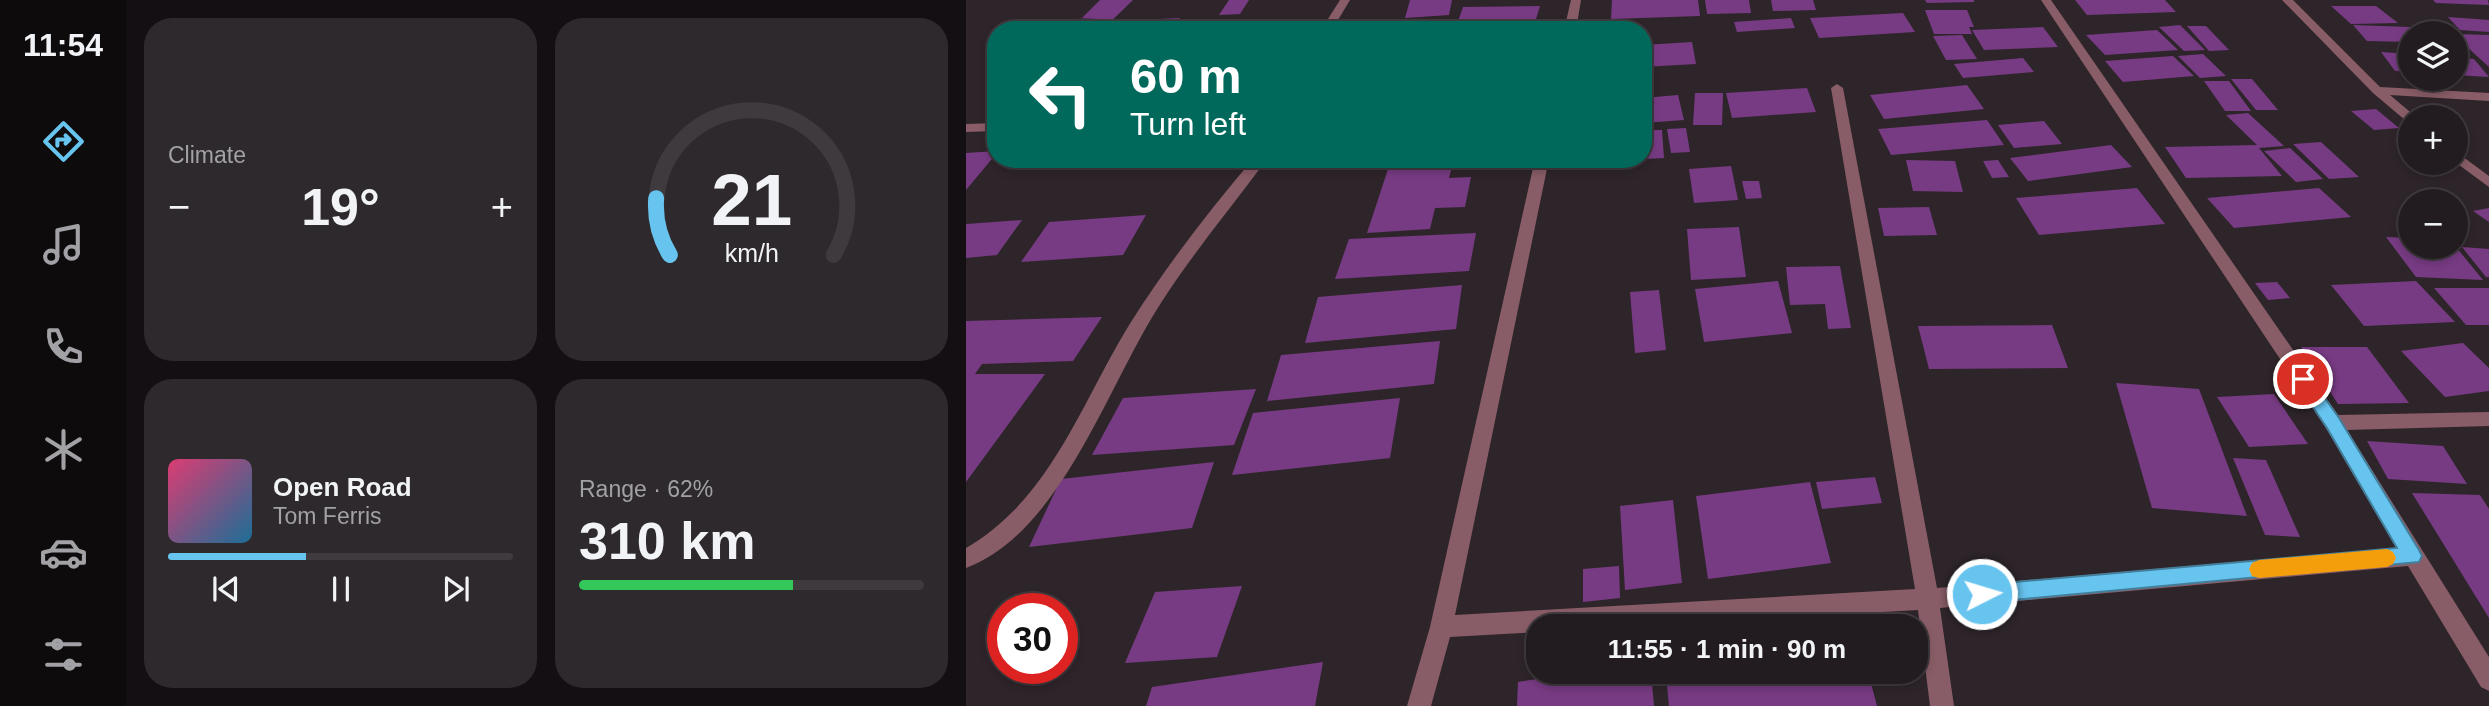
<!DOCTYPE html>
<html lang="en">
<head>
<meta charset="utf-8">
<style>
	:root { --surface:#221c20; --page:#2e292d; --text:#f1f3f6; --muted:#a2a1a5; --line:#3f3a3e; --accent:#67c4ef }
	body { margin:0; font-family:Helvetica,sans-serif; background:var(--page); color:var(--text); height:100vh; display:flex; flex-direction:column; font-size:26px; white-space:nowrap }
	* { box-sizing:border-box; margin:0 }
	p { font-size:23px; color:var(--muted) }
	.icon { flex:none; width:38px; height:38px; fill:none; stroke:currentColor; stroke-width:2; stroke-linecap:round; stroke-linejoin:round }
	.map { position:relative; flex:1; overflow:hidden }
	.side { display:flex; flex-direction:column; gap:18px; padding:18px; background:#130f12; width:840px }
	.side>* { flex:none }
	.hud { position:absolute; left:21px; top:21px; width:665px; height:147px; border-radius:28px; box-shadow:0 4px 10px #0003,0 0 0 2px var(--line); background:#00695c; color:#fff; overflow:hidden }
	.controls { position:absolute; left:1432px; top:21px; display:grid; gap:14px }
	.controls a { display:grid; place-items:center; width:70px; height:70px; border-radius:50%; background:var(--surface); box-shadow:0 4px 10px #0003,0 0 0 2px var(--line); font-size:35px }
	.speed { position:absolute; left:21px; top:593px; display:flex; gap:14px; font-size:35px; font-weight:700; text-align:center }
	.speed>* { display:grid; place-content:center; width:91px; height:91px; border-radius:50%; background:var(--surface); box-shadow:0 4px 10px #0003,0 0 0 2px var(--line); line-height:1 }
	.speed .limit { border:10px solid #d22; background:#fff; color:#111 }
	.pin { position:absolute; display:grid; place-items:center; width:60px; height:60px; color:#fff; margin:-30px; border:4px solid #fff; border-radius:50%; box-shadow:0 2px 7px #0007 }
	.me { position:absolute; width:77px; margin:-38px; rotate:85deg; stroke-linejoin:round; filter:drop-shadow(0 0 5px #0008) }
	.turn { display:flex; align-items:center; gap:24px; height:147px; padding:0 28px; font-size:32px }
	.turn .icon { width:91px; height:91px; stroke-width:2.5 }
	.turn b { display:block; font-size:49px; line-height:60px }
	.big { font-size:52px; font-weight:700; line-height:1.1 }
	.side .tile { flex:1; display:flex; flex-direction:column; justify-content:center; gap:10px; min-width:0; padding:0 24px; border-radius:28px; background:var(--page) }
	.side .dial { align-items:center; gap:0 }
	.dial svg { height:182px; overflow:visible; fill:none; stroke:var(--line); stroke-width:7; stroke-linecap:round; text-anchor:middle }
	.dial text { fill:var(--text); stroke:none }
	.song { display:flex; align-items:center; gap:21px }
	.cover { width:84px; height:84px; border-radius:10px; background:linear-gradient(135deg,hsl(340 70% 55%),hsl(200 70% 35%)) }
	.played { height:7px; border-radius:4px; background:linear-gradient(90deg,var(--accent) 40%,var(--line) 40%) }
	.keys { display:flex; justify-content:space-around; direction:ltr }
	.heat { display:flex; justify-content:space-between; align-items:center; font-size:38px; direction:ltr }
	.charge { height:10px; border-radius:5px; background:linear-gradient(90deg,#34c759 62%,var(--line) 0) }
	.side .tiles { flex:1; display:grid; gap:18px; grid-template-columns:repeat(2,1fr) }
	.trip { position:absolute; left:560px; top:614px; width:402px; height:70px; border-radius:28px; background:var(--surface); box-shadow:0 4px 10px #0003,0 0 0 2px var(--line); font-weight:700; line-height:70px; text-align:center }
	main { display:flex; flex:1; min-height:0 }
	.tab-bar { display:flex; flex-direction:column; width:126px; justify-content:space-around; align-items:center; background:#0e0b0d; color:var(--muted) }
	.tab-bar .icon { width:49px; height:49px }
	.tab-bar .current { color:var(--accent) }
	.tab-bar b { font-size:32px; color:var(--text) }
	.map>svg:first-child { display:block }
</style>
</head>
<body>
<main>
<nav class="tab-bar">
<b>11:54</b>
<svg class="icon current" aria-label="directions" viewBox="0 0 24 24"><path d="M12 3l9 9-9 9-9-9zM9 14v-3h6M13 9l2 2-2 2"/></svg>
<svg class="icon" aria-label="music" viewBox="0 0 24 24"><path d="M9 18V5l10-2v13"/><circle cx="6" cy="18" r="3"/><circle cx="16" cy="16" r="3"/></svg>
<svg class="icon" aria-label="phone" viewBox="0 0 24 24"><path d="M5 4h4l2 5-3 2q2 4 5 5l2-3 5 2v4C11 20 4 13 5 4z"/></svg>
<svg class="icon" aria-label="climate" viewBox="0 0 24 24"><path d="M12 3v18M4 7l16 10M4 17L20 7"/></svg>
<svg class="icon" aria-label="car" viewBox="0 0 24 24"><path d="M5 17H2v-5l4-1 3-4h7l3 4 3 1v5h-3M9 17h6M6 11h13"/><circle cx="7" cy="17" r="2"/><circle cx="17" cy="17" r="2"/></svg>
<svg class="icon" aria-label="filters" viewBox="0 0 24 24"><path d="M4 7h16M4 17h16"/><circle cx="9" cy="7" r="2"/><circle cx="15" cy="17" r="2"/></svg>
</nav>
<section class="side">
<div class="tiles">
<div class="tile"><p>Climate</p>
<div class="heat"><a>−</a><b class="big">19°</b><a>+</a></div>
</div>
<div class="tile dial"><svg viewBox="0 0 100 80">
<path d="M14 69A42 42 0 1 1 86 69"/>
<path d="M14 69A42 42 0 0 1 8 44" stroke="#67c4ef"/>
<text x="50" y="56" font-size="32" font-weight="700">21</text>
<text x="50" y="72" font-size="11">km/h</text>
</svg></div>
<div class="tile">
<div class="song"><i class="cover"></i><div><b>Open Road</b><p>Tom Ferris</p></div></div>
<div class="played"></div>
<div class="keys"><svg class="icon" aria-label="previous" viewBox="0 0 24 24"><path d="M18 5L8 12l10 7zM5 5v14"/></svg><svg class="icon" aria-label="pause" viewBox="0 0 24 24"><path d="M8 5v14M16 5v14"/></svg><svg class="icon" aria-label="next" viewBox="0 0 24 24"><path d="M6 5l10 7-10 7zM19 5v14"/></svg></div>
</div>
<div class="tile"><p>Range · 62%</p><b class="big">310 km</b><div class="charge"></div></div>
</div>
</section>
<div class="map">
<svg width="1523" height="706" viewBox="0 0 1523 706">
	<rect width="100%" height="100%" fill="#2e252a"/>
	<g fill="#773b83">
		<polygon points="134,0 167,0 136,30 100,30 109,19 132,18 116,18"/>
		<polygon points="263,0 283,0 274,14 253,15"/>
		<polygon points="444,0 486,0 483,15 439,18"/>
		<polygon points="646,0 732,0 734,16 645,19"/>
		<polygon points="739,0 783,0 785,13 741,14"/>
		<polygon points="805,0 847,0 850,10 807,11"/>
		<polygon points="959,0 1008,0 1008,2 961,3"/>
		<polygon points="1109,0 1199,0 1210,12 1121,15"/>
		<polygon points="1467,0 1522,0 1523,5 1470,3"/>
		<polygon points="574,6 570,19 528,20 571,21 568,30 489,30 497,7"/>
		<polygon points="1365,6 1410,6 1432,23 1385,24"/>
		<polygon points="959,10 1001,10 1008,27 1003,27 1006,34 968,34"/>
		<polygon points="937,13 949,32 853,38 844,18"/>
		<polygon points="1482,17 1523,20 1523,32 1494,30"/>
		<polygon points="214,18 204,30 163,30 171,20"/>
		<polygon points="825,18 829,28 771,32 768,22"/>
		<polygon points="262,19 258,30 240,30 244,21"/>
		<polygon points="484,22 480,30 402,30 406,23"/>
		<polygon points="1214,25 1239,50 1218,51 1193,27"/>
		<polygon points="1387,25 1472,28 1477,33 1444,33 1444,42 1401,41"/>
		<polygon points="1221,26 1240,26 1263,50 1243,51"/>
		<polygon points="1077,27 1092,47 1018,50 1006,30"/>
		<polygon points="1191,30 1212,50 1139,55 1120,35"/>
		<polygon points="1489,34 1523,35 1523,67 1489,36"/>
		<polygon points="996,35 1011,59 980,60 967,36"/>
		<polygon points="726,42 730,64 677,67 677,45"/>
		<polygon points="1415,52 1444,54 1444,72 1429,71"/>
		<polygon points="1237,54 1260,76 1234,78 1212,56"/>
		<polygon points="1207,56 1228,76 1157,82 1139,61"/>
		<polygon points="1489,57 1508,59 1523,77 1489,75"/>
		<polygon points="1057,58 1068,72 997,78 988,64"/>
		<polygon points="1265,79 1286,79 1312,110 1290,110"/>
		<polygon points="1238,81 1263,81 1285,111 1259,111"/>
		<polygon points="1001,85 1018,109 918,119 904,95"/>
		<polygon points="841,88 850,112 766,118 760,93"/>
		<polygon points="729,93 757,93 756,125 727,125"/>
		<polygon points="712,95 718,120 677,123 677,98"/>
		<polygon points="1410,109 1433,128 1408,130 1385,111"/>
		<polygon points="1282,113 1318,146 1293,148 1316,176 1220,178 1199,147 1291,145 1260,115"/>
		<polygon points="1021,120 1038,145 925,155 912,129"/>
		<polygon points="1078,121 1096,144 1048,148 1032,125"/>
		<polygon points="720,128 724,152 705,153 701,129"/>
		<polygon points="677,130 696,130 698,158 677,159"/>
		<polygon points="1355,142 1393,177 1363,179 1327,144"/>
		<polygon points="1145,145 1166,167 1062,181 1044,158"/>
		<polygon points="1324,148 1357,179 1330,182 1298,151"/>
		<polygon points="30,151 30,154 0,190 0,153"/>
		<polygon points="488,159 483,178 505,177 499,207 469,208 464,229 401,233 425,160"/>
		<polygon points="940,160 989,161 997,192 947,191"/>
		<polygon points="1032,160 1043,177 1026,178 1017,161"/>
		<polygon points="765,166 772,200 728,203 723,169"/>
		<polygon points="776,181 793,181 796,198 780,199"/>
		<polygon points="1171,188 1199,224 1073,235 1050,198"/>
		<polygon points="1353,188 1385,217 1268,228 1241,198"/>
		<polygon points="963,207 971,235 918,236 912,208"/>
		<polygon points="1523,208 1523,222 1507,211"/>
		<polygon points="180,215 157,255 55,262 83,222"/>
		<polygon points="56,220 31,255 0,258 0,224"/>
		<polygon points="773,227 780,277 725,280 721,229"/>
		<polygon points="510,233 503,271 369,279 383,239"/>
		<polygon points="1420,237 1444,238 1444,247 1490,247 1517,280 1450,277"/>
		<polygon points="1496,247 1523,249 1523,277 1520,277"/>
		<polygon points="874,266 885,328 862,329 859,304 824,305 820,267"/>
		<polygon points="812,281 826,333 738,342 729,289"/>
		<polygon points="1450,281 1489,322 1398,326 1365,285"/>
		<polygon points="1311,282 1324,298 1302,300 1289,283"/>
		<polygon points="496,285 490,329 339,343 352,297"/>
		<polygon points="1468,288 1523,288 1523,325 1500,325"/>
		<polygon points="693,290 700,350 669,353 664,292"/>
		<polygon points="136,317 107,361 16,364 9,374 79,374 0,482 0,321"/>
		<polygon points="1086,325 1102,368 963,369 952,326"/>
		<polygon points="474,341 468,384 301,401 315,355"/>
		<polygon points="1497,343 1523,368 1523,391 1479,397 1435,351"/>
		<polygon points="1335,347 1401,347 1443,403 1372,404"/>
		<polygon points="1150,383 1233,389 1281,516 1186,508"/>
		<polygon points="290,389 268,445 126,455 157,398"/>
		<polygon points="1308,394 1342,444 1283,447 1251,397"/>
		<polygon points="434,398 424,458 266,475 287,413"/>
		<polygon points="1401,441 1477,446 1501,484 1422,479"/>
		<polygon points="1267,458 1300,460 1334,537 1299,535"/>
		<polygon points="248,462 226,528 63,547 95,479"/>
		<polygon points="909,477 916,503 856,509 850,482"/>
		<polygon points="844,482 865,563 742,579 730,496"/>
		<polygon points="1446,493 1514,495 1523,509 1523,618"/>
		<polygon points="707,500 716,583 659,590 654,506"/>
		<polygon points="653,566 654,598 617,602 617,569"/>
		<polygon points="276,586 251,657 159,663 189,592"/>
		<polygon points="357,662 349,706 180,706 186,687"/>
		<polygon points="617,672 685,672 688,706 551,706 552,682"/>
		<polygon points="719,672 902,672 911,706 703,706 700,675"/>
	</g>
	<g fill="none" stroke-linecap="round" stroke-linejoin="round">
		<g fill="#895d67" fill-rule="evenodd">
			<polygon points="374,0 384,0 366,30 355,30"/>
			<polygon points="605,0 615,0 610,30 598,30"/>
			<polygon points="1075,0 1085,0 1372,415 1523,412 1523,426 1381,430 1523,657 1523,691 1515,687 1442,566 974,608 988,706 964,706 952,610 670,626 572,626 572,632 484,637 465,706 441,706 464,627 569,159 583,159 489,615 949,589 865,88 871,84 877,88 971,588 1431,548 1360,428"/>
			<polygon points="1316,0 1327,0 1414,87 1523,93 1523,101 1424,95 1450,117 1439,120 1407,93"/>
			<polygon points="30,123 30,131 0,132 0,124"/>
			<polygon points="1489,151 1523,176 1523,187 1489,162"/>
			<path d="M287 159H301C265 208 226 254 193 306 141 387 95 532 0 568V548C86 498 115 402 165 322 201 265 243 211 287 159Z"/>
		</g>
	</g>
	<polygon fill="#67c4ef" stroke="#437f9b" stroke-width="2" points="1337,372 1342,374 1373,418 1453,550 1456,556 1453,562 1016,603 1009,601 1006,594 1009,587 1016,585 1431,548 1361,428 1328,379"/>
	<polygon fill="#f59e0b" points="1421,549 1427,552 1430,558 1427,564 1421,567 1293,578 1286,576 1283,569 1286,563 1293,560"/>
</svg>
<div class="controls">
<a><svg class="icon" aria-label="layers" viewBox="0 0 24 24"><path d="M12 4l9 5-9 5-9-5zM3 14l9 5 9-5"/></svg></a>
<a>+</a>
<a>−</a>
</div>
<div class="speed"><div class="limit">30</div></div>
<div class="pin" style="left:1337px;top:379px;background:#d93025"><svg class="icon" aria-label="arrive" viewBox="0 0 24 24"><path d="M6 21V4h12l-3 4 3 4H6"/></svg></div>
<svg class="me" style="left:1016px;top:594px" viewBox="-20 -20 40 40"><circle r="17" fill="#67c4ef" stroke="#fff" stroke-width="3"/><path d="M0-11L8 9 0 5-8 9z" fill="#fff"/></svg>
<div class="trip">11:55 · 1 min · 90 m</div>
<div class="hud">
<div class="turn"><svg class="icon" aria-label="left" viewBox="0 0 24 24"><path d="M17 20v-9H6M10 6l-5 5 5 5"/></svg><div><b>60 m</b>Turn left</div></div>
</div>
</div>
</main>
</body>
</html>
